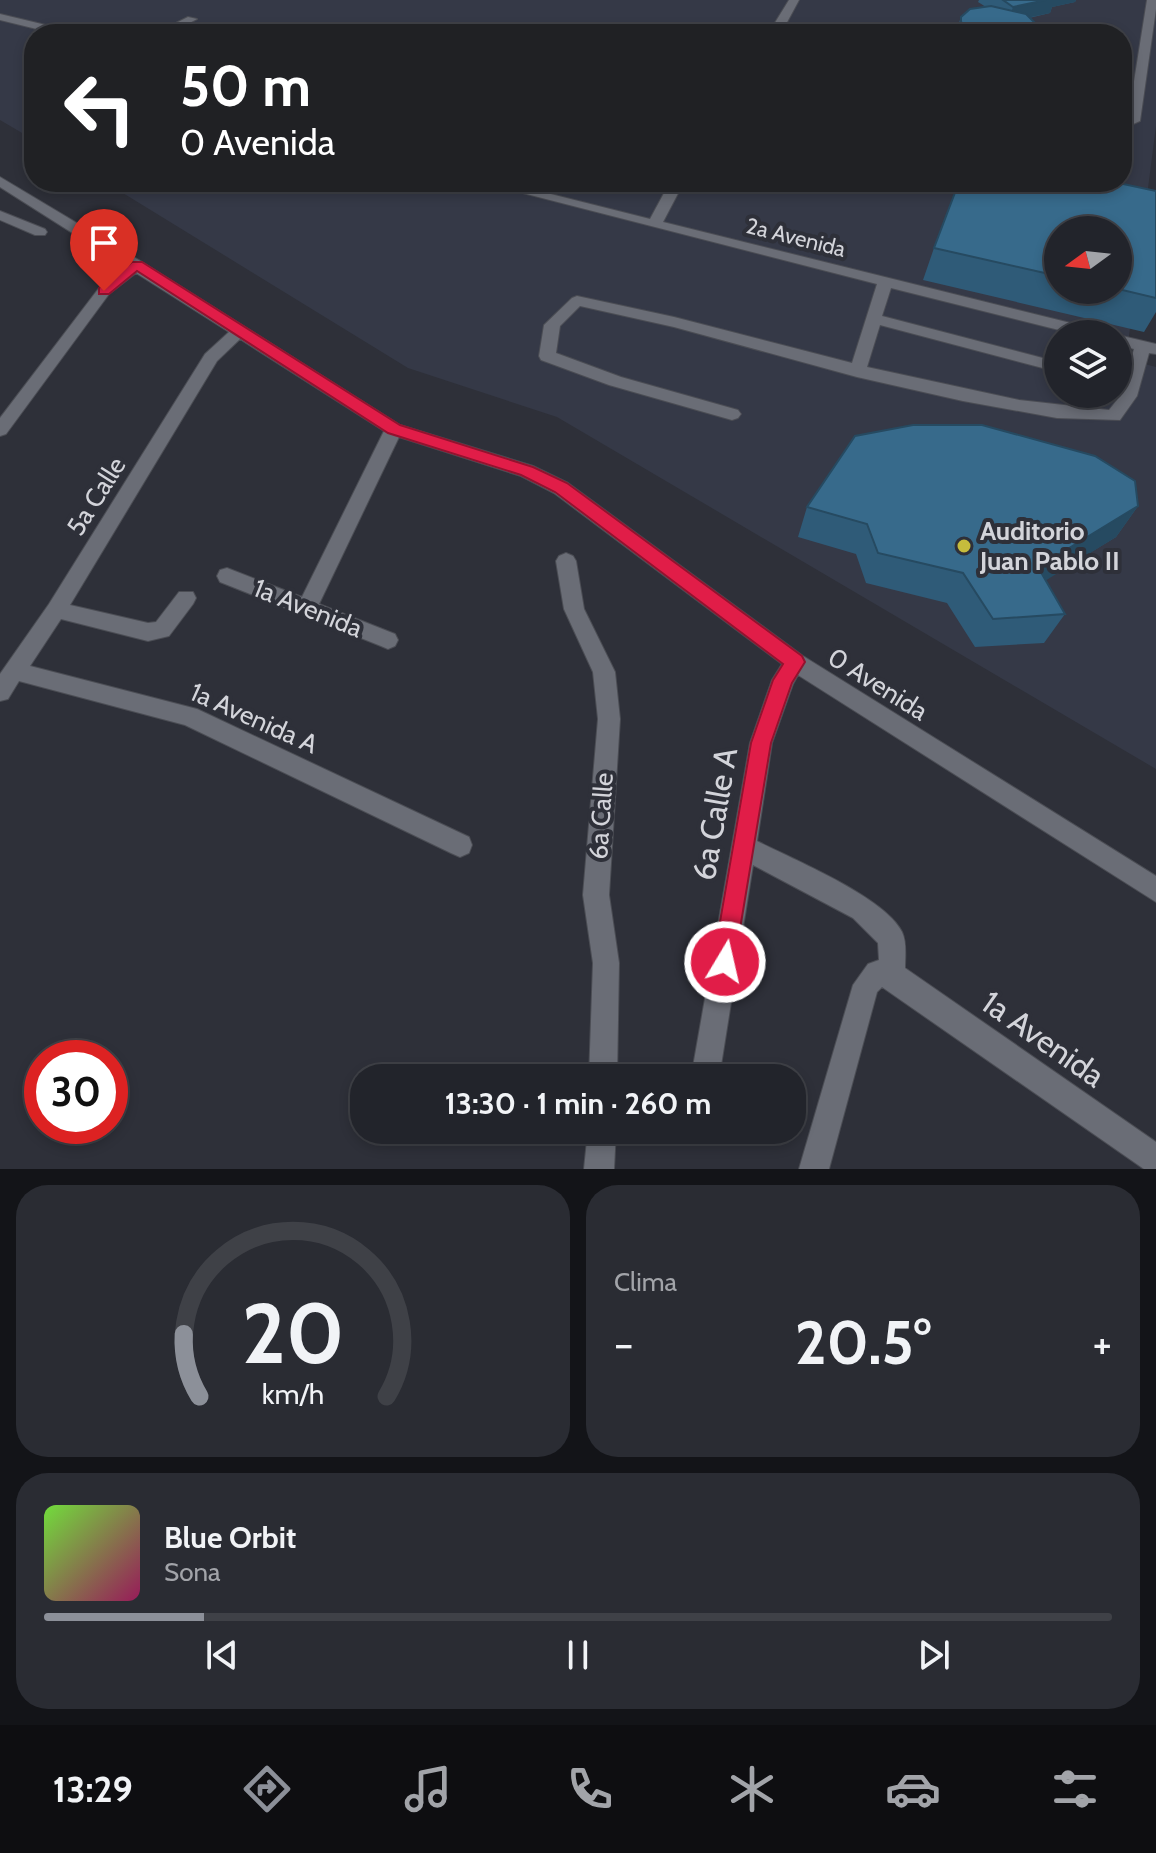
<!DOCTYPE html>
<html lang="es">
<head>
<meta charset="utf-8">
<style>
	:root { --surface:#22242b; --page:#2a2c33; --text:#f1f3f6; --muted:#a2a4a9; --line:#3f4147; --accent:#8c9099 }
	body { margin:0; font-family:Cabin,sans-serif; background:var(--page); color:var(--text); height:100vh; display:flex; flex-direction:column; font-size:30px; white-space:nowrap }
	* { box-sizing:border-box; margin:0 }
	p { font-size:26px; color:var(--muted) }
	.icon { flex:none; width:44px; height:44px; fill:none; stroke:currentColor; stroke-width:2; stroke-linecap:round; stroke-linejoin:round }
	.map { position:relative; height:1169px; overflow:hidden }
	.panel { display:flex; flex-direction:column; gap:16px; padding:16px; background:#131418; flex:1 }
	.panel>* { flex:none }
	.banner { position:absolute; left:24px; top:24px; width:1108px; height:168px; border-radius:32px; box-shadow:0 4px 12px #0003,0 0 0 2px var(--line); background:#202124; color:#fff; overflow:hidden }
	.needle { width:52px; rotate:255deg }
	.tools { position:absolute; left:1044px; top:216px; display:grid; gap:16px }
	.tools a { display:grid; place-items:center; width:88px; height:88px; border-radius:50%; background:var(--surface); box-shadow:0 4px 12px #0003,0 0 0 2px var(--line); font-size:40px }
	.speed { position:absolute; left:24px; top:1040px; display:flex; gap:16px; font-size:40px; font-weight:700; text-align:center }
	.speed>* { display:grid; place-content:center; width:104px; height:104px; border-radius:50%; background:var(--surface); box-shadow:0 4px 12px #0003,0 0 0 2px var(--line); line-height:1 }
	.speed .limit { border:12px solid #d22; background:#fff; color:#111 }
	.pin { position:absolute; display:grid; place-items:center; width:68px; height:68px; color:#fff; margin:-82px -34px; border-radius:50% 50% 50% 0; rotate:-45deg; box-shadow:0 0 8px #0007 }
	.pin .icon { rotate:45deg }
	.me { position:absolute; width:88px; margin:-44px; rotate:9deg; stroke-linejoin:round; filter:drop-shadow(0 0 6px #0008) }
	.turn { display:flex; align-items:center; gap:28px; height:168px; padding:0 24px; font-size:36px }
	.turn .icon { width:104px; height:104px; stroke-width:2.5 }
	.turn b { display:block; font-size:56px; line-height:68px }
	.big { font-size:60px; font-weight:800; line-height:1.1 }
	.panel .card { flex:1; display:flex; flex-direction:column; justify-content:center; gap:12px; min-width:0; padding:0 28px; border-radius:32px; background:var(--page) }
	.panel .dial { align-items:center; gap:0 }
	.dial svg { height:208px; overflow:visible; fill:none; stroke:var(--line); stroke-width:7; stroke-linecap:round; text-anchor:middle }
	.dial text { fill:var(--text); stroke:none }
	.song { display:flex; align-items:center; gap:24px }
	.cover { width:96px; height:96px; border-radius:12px; background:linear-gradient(135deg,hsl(100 70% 55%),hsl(330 70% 35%)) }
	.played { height:8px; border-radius:4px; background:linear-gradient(90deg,var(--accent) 15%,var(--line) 15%) }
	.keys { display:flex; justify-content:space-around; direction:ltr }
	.heat { display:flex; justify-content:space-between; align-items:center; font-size:44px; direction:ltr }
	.panel .tiles { flex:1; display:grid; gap:16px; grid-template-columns:1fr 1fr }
	.card:last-child { grid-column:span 2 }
	.trip { position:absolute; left:350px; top:1064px; width:456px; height:80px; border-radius:32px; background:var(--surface); box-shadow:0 4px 12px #0003,0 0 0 2px var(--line); font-weight:800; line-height:80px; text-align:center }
	.tabs { display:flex; height:128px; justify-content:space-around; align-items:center; background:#0e0e11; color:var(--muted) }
	.tabs .icon { width:56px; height:56px }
	.tabs .selected { color:var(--accent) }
	.tabs b { font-size:36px; color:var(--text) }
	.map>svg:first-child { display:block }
</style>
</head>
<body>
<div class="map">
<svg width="1156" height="1169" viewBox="0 0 1156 1169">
	<rect width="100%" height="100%" fill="#2e3039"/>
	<path fill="#353947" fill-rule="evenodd" d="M0 0H1156V126L1126 359 1156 367V769L557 417 408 368 105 182H1122V34H34V140L0 120ZM1058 230H1118V290H1058ZM1058 334H1118V394H1058Z"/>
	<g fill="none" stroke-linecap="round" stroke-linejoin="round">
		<defs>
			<g id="minor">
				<polygon points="789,0 799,0 785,26 815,34 768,34"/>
				<polygon points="1147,0 1156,0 1156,9 1140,121 1122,129 1122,121 1128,119"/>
				<polygon points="0,14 75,32 77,34 57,34 0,20"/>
				<polygon points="188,17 197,19 169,34 154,34"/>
				<path d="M0 177 142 262 400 425 533 466 568 483 803 656 1156 876V902L798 675 793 684 772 743 757 841C792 859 885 897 902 932 907 942 905 957 905 968L1156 1142V1169H1144L882 987 877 992 829 1169H799L853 985 868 964 879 960 878 943 853 918 753 865 719 1078H691L750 743 772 680 782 664 554 493 521 476 399 437 319 604 395 634 398 640 395 646 388 649 381 646 220 582 217 576 220 570 227 568 302 597 384 431 240 339 217 361 70 605 148 623 156 622 179 592H193L196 598 193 604 169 636 148 641 61 619 30 666 197 709 469 837 472 845 469 853 460 857 451 853 185 725 19 681 8 699 0 701V674L49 604 205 354 229 332 136 273 109 294 6 434 0 436V418L99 288 126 267 0 187Z"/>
				<polygon points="480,182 503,182 650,219 670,182 684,182 663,222 1095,329 1103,334 1075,334 891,288 882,316 1058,362 1058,372 880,325 867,367 1019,400 1109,410 1121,395 1134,349 1118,345 1118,335 1156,344 1156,354 1149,353 1137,396 1120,420 1057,418 963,401 857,377 674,327 580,306 560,326 556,353 621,377 738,410 741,414 738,418 732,420 609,385 541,360 539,356 544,325 572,298 577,296 674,317 852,363 877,284"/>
				<polygon points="0,211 45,229 47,232 45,235 35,235 0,220"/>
				<polygon points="566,553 573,556 576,561 584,609 615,672 620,719 609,895 619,963 617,1078 589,1078 593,963 583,895 598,719 593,672 564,609 556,561 559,556"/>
				<polygon points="588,1130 616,1130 614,1169 584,1169"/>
			</g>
		</defs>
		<use href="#minor" stroke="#4b4d54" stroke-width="2"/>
		<use href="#minor" fill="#6a6d76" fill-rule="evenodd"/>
	</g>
	<g fill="#2f5b78" fill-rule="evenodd">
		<polygon points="979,0 1076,0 1075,2 1052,7 1050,13 1029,18 1036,28 1057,34 955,34 961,17 986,7 978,2"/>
		<path d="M1156 191V312L1144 332 923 280 934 248ZM1058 230H1118V290H1058Z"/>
		<polygon points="1138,506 1116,537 1045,580 1065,614 1044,643 975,647 947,603 866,583 856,554 798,537 807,507"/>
	</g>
	<g fill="#264a61">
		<polygon points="1046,0 1076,0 1075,2 1052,7 1050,13 1008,22 1013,7"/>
		<polygon points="1138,506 1116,537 1019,597 1038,567"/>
	</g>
	<g fill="#376a8b" stroke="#264a61" stroke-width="2">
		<polygon points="1003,0 1046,0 1013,7"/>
		<polygon points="991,6 1026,14 1037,25 1032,34 982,34 961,22 961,17 970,9"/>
		<polygon points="1036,28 1057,31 1057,34 1034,34"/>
		<polygon points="959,182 1114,182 1156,191 1156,298 1118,289 1118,230 1058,230 1058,276 934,248"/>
		<polygon points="913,425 982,425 1095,456 1135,481 1138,506 1038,567 1065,614 993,619 963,573 878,553 867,524 807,507 855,436"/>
	</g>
	<polygon fill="#e11d48" stroke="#92132f" stroke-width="2" points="132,262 142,262 400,425 533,467 567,483 802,656 805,662 792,683 771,743 733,971 725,974 716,971 713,962 751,743 773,680 783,664 555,492 521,475 388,433 137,271 109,294 99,294 99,288"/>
	<circle fill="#c6bc3c" stroke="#2e3039" stroke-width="3" cx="964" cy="546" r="8"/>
	<g text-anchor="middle" stroke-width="8" stroke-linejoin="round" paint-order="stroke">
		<g font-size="22" fill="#d3d4da" stroke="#2e3039">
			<text transform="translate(796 237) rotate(14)" y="8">2a Avenida</text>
		</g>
		<g font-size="26" fill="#d3d4da" stroke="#2e3039">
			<text transform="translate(96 496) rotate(-58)" y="9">5a Calle</text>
			<text transform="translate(308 608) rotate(22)" y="9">1a Avenida</text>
			<text transform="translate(878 684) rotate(32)" y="9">0 Avenida</text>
			<text transform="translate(254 718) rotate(24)" y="9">1a Avenida A</text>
			<text transform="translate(601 816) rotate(-86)" y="9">6a Calle</text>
		</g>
		<g font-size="26" font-weight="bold" fill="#d3d4da" stroke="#2e3039" text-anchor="start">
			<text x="980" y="540">Auditorio<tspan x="980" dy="30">Juan Pablo II</tspan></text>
		</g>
		<g font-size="32" fill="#d3d4da" stroke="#2e3039">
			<text transform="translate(715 814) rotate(-80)" y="11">6a Calle A</text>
			<text transform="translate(1043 1039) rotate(35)" y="11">1a Avenida</text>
		</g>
	</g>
</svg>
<div class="tools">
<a><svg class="needle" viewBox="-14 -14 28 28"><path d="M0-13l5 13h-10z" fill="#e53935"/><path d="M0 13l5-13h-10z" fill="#a2a4a9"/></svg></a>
<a><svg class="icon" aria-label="layers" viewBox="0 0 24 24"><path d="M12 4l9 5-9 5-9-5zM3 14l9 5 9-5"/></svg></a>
</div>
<div class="speed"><div class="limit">30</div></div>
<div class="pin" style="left:104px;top:291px;background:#d93025"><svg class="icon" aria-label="arrive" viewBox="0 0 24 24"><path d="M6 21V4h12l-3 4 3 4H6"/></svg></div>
<svg class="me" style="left:725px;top:962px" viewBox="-20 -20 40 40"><circle r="17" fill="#e11d48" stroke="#fff" stroke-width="3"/><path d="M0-11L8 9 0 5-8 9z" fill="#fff"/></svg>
<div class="trip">13:30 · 1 min · 260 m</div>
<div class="banner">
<div class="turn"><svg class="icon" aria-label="left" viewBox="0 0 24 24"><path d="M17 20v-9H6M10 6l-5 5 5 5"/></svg><div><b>50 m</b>0 Avenida</div></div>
</div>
</div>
<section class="panel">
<div class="tiles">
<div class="card dial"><svg viewBox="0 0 100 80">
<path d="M14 69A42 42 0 1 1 86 69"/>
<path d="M14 69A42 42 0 0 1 8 45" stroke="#8c9099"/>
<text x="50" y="56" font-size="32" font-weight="700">20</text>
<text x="50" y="72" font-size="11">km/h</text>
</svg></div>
<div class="card"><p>Clima</p>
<div class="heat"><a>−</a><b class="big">20.5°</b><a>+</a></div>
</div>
<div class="card">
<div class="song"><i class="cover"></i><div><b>Blue Orbit</b><p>Sona</p></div></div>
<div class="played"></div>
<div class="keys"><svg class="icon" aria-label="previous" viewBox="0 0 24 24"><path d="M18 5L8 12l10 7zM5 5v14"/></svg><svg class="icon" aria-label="pause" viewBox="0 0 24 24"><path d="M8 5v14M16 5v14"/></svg><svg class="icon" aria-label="next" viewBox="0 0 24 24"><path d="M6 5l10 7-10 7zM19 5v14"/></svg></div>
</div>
</div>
</section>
<nav class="tabs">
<b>13:29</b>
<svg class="icon selected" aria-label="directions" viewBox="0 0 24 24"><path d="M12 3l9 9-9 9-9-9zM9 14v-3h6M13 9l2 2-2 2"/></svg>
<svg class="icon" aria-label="music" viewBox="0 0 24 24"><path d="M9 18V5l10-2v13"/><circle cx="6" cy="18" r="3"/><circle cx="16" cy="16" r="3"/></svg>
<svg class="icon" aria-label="phone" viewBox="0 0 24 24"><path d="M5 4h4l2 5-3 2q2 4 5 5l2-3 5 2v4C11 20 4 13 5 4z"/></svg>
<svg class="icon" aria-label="climate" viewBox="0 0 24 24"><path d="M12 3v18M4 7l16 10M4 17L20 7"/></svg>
<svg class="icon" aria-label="car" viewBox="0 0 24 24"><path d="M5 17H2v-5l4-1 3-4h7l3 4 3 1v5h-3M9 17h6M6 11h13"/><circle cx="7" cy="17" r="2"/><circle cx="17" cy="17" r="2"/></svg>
<svg class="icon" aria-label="filters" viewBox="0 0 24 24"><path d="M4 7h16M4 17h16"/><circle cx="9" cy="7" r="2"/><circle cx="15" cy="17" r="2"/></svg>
</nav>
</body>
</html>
